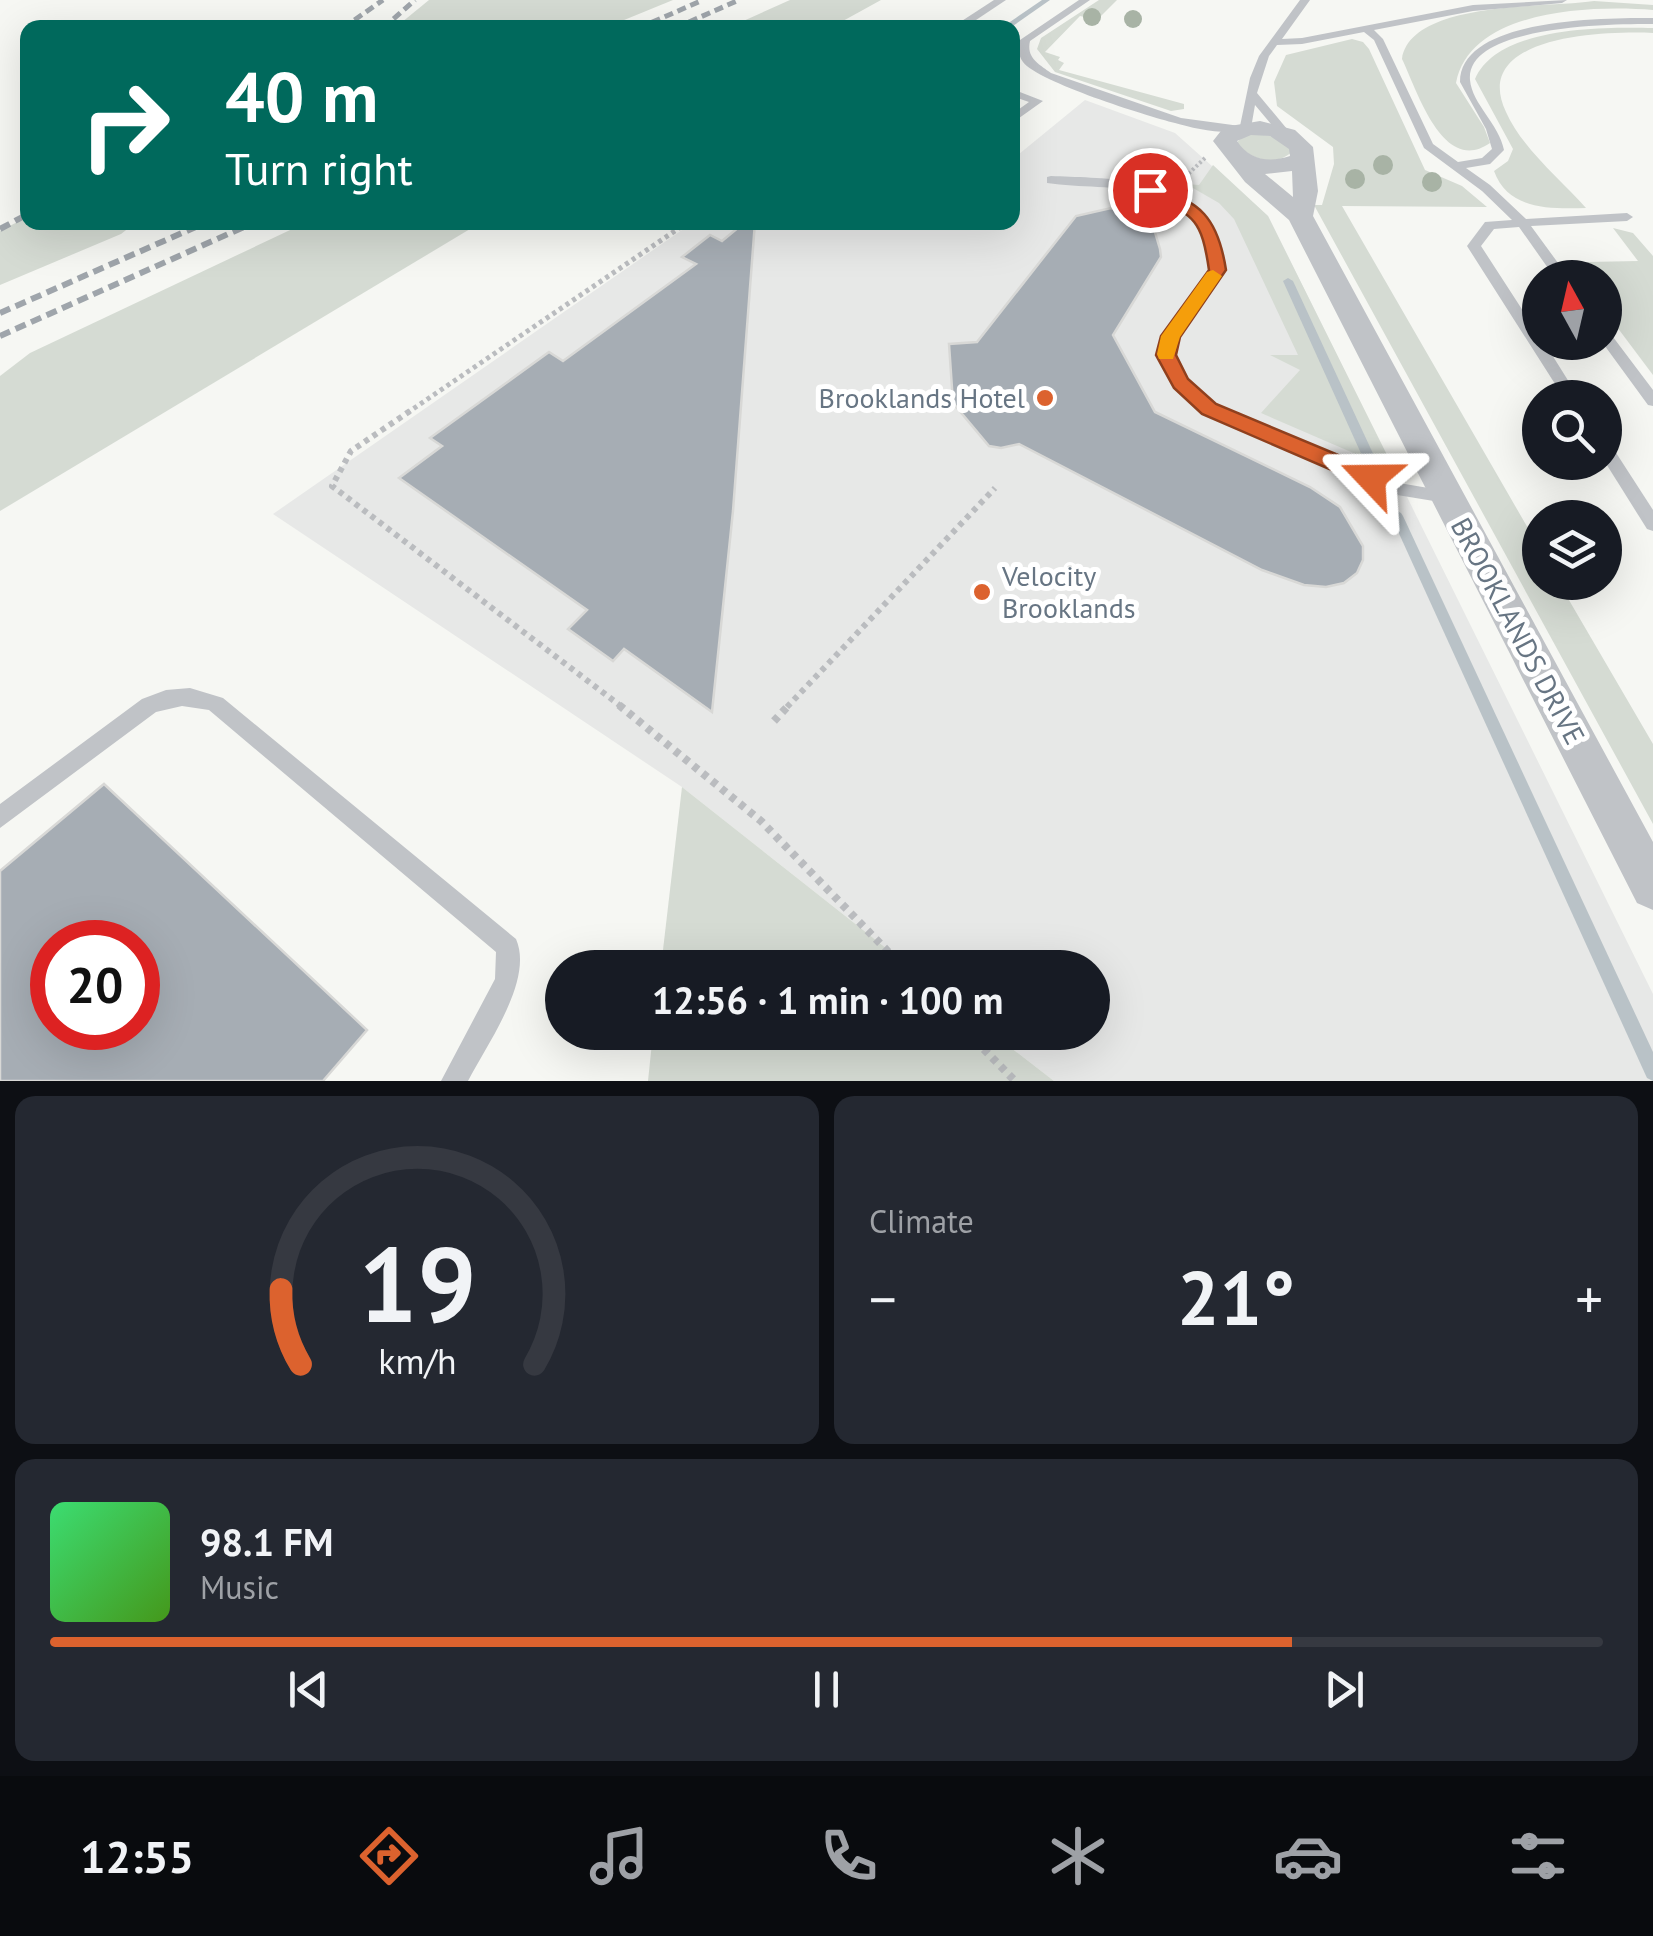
<!DOCTYPE html>
<html lang="en">
<head>
<meta charset="utf-8">
<style>
	:root { --surface:#171b24; --page:#242831; --text:#f1f3f6; --muted:#9ea1a6; --line:#363941; --accent:#dc622e }
	body { margin:0; font-family:"PT Sans",sans-serif; background:var(--page); color:var(--text); height:100vh; display:flex; flex-direction:column; font-size:38px; white-space:nowrap }
	* { box-sizing:border-box; margin:0 }
	p { font-size:32px; color:var(--muted) }
	.icon { flex:none; width:55px; height:55px; fill:none; stroke:currentColor; stroke-width:2; stroke-linecap:round; stroke-linejoin:round }
	.map { position:relative; height:1081px; overflow:hidden }
	.sheet { display:flex; flex-direction:column; gap:15px; padding:15px; background:#0d0f14; flex:1 }
	.sheet>* { flex:none }
	.guide { position:absolute; left:20px; top:20px; width:1000px; height:210px; border-radius:20px; box-shadow:0 10px 40px #0002; background:#00695c; color:#fff; overflow:hidden }
	.needle { width:65px; rotate:352deg }
	.fabs { position:absolute; left:1522px; top:260px; display:grid; gap:20px }
	.fabs a { display:grid; place-items:center; width:100px; height:100px; border-radius:50%; background:var(--surface); box-shadow:0 10px 40px #0002; font-size:50px }
	.speed { position:absolute; left:30px; top:920px; display:flex; gap:20px; font-size:50px; font-weight:700; text-align:center }
	.speed>* { display:grid; place-content:center; width:130px; height:130px; border-radius:50%; background:var(--surface); box-shadow:0 10px 40px #0002; line-height:1 }
	.speed .limit { border:15px solid #d22; background:#fff; color:#111 }
	.pin { position:absolute; display:grid; place-items:center; width:85px; height:85px; color:#fff; margin:-42px; border:5px solid #fff; border-radius:50%; box-shadow:0 2px 10px #0007 }
	.me { position:absolute; width:110px; margin:-55px; rotate:293deg; stroke-linejoin:round; filter:drop-shadow(0 0 8px #0008) }
	.turn { display:flex; align-items:center; gap:35px; height:210px; padding:0 40px; font-size:45px }
	.turn .icon { width:130px; height:130px; stroke-width:2.5 }
	.turn b { display:block; font-size:70px; line-height:85px }
	.big { font-size:75px; font-weight:600; line-height:1.1 }
	.sheet .widget { flex:1; display:flex; flex-direction:column; justify-content:center; gap:15px; min-width:0; padding:0 35px; border-radius:20px; background:var(--page) }
	.sheet .dial { align-items:center; gap:0 }
	.dial svg { height:260px; overflow:visible; fill:none; stroke:var(--line); stroke-width:7; stroke-linecap:round; text-anchor:middle }
	.dial text { fill:var(--text); stroke:none }
	.song { display:flex; align-items:center; gap:30px }
	.cover { width:120px; height:120px; border-radius:15px; background:linear-gradient(135deg,hsl(140 70% 55%),hsl(100 70% 35%)) }
	.played { height:10px; border-radius:5px; background:linear-gradient(90deg,var(--accent) 80%,var(--line) 80%) }
	.keys { display:flex; justify-content:space-around; direction:ltr }
	.heat { display:flex; justify-content:space-between; align-items:center; font-size:55px; direction:ltr }
	.sheet .tiles { flex:1; display:grid; gap:15px; grid-template-columns:1fr 1fr }
	.widget:last-child { grid-column:span 2 }
	.trip { position:absolute; left:545px; top:950px; width:565px; height:100px; border-radius:50px; background:var(--surface); box-shadow:0 10px 40px #0002; font-weight:600; line-height:100px; text-align:center }
	.menu { display:flex; height:160px; justify-content:space-around; align-items:center; background:#090b0e; color:var(--muted) }
	.menu .icon { width:70px; height:70px }
	.menu .selected { color:var(--accent) }
	.menu b { font-size:45px; color:var(--text) }
	.map>svg:first-child { display:block }
</style>
</head>
<body>
<div class="map">
<svg width="1653" height="1081" viewBox="0 0 1653 1081">
	<rect width="100%" height="100%" fill="#f6f7f3"/>
	<polygon fill="#e7e8e7" points="1085,100 1175,133 1268,216 1653,994 1653,1081 1054,1081 992,1033 1092,1032 1092,968 910,967 682,787 273,514 692,223 880,222 891,228 926,228 927,223 1012,222 1013,159"/>
	<g fill="#d5dbd3">
		<polygon points="429,0 673,0 607,27 396,27"/>
		<polygon points="790,0 881,0 832,27 730,27"/>
		<polygon points="1099,0 1117,0 1097,20 1080,16 1045,52 1060,57 1058,60 1064,63 1059,70 1184,104 1184,109 1171,111 1055,72 1037,49 1041,38"/>
		<path d="M1594 1 1653 5V10C1592 5 1470 9 1456 83L1484 127 1490 143C1443 176 1417 90 1402 59 1411 0 1549 8 1594 1Z"/>
		<path d="M1653 28V33C1608 31 1469 34 1506 112 1522 148 1560 179 1586 208 1550 209 1508 210 1494 171L1508 161 1513 149 1475 79C1498 26 1603 27 1653 28Z"/>
		<polygon points="1352,39 1363,42 1369,49 1425,170 1462,186 1487,207 1342,206 1540,549 1540,582 1559,583 1653,744 1653,824 1314,205 1322,205 1334,164 1333,147 1277,106 1274,82 1286,55"/>
		<path d="M1246 134C1266 135 1282 134 1292 152 1273 168 1251 159 1236 143Z"/>
		<polygon points="1213,165 1268,216 1395,471 1261,413 1300,370 1270,355 1298,355 1234,219 1219,203 1186,184 1199,185"/>
		<polygon points="27,217 28,222 135,223 121,234 0,285 0,231"/>
		<polygon points="305,223 480,223 0,511 0,376 30,353"/>
		<polygon points="1613,228 1633,233 1653,256 1653,375 1605,311 1605,278 1581,277 1577,268 1587,262 1638,261"/>
		<polygon points="682,787 910,967 661,967"/>
		<polygon points="653,1033 992,1033 1054,1081 648,1081"/>
	</g>
	<g fill="none" stroke-linecap="round" stroke-linejoin="round">
		<g fill="#b9c2c7" fill-rule="evenodd">
			<polygon points="1042,0 1050,0 1010,28 1001,28"/>
			<polygon points="1288,278 1293,281 1376,460 1374,463 1366,463 1364,460 1283,281"/>
			<polygon points="1397,511 1401,513 1403,516 1653,1052 1653,1081 1647,1078 1391,516 1393,513"/>
		</g>
	</g>
	<g fill="#a6adb4" stroke="#d8d8d6" stroke-width="2.5" fill-rule="evenodd">
		<polygon points="1111,208 1148,222 1154,229 1160,249 1161,257 1113,335 1155,412 1310,487 1340,507 1363,546 1363,560 1357,573 1344,583 1326,587 1304,585 1262,570 1019,444 1001,448 989,446 953,403 949,344 977,342 1076,216"/>
		<polygon points="745,222 755,222 733,511 712,712 624,649 613,661 568,629 587,610 399,478 442,446 430,438 549,352 563,361 696,264 682,257 710,235 722,241"/>
		<path d="M104 784 367 1030 323 1081H0V871ZM52 942H138V1028H52Z"/>
	</g>
	<g fill="none" stroke-linecap="round" stroke-linejoin="round">
		<polyline stroke="#babcbf" stroke-width="4" stroke-dasharray="2.5 2.5" stroke-linecap="butt" points="1185,177 1205,158"/>
		<polyline stroke="#babcbf" stroke-width="5" stroke-dasharray="4 4" stroke-linecap="butt" points="407,413 688,222"/>
		<g stroke="#babcbf" stroke-width="6" stroke-dasharray="5 5" stroke-linecap="butt">
			<polyline points="410,411 351,451 332,486 622,707"/>
			<polyline points="787,707 995,488"/>
		</g>
		<g stroke="#babcbf" stroke-width="8" stroke-dasharray="6 6" stroke-linecap="butt">
			<polyline points="619,705 761,821 904,968"/>
			<polyline points="774,721 789,705"/>
			<polyline points="967,1032 1015,1081"/>
		</g>
		<g fill="#c0c3c7" fill-rule="evenodd">
			<polygon points="994,0 1006,0 964,28 951,28"/>
			<path d="M1079 0H1090L1030 41C1026 58 1039 64 1051 73L1181 118 1240 126 1250 78 1259 56 1300 0H1310L1282 39 1302 38 1473 5 1567 0 1562 3 1473 11 1374 30 1383 39 1433 144 1458 162 1482 158 1492 149 1486 129 1460 82C1460 17 1608 18 1653 18V24C1618 24 1465 24 1470 80 1472 104 1499 124 1504 150L1490 164 1466 168 1490 185 1526 219 1627 213 1633 217 1627 221 1531 226 1569 278H1555L1519 227 1494 229 1481 246 1540 337V342H1544L1579 398H1564L1467 246 1485 222 1512 220 1482 191 1424 148 1374 40 1364 32 1302 44 1277 45 1269 56 1257 93 1292 135 1286 138 1282 137 1255 105 1251 128C1233 137 1195 129 1175 123 1147 116 1038 82 1023 62 1018 55 1018 48 1020 40Z"/>
			<polygon points="1012,89 1043,101 1012,123 1012,114 1029,102 1012,96"/>
			<path d="M1051 176C1098 178 1176 177 1208 218 1220 233 1222 251 1224 270L1177 337 1173 355 1187 380 1215 405 1399 483 1452 492 1454 497 1452 502 1446 503 1391 494 1203 413 1176 387 1159 355 1163 336 1210 270C1203 172 1116 193 1047 183V177Z"/>
			<polygon points="1605,331 1610,333 1653,390 1653,406 1648,405 1602,342 1605,342"/>
			<polygon points="1605,443 1611,445 1653,510 1653,531 1647,529 1605,462"/>
			<path d="M190 688 223 698 516 939C534 980 487 1044 468 1081H441L495 979 496 952 209 710 182 706 156 712 0 828V804L142 699 166 690Z"/>
		</g>
		<path fill="#c0c3c7" fill-rule="evenodd" d="M1260 121 1295 130 1313 147 1318 191 1313 216 1653 842V910L1637 903 1289 220 1245 182 1213 141 1224 127ZM1251 135 1270 136 1289 149 1290 156C1269 163 1249 160 1237 141ZM1292 171 1293 197 1265 174Z"/>
		<g stroke="#9fa5ab" stroke-width="5" stroke-dasharray="9 5" stroke-linecap="butt">
			<polyline points="689,22 739,0"/>
			<polyline points="343,28 383,0"/>
			<polyline points="383,28 415,0"/>
			<polyline points="639,28 703,0"/>
		</g>
		<g stroke="#9fa5ab" stroke-width="6" stroke-dasharray="11 6" stroke-linecap="butt">
			<polyline points="153,226 157,222"/>
			<polyline points="0,229 28,214"/>
			<polyline points="0,313 207,222"/>
			<polyline points="0,336 255,222"/>
		</g>
	</g>
	<g fill="#a8b3a5">
		<circle cx="1092" cy="17" r="9"/>
		<circle cx="1133" cy="19" r="9"/>
		<circle cx="1383" cy="165" r="10"/>
		<circle cx="1355" cy="179" r="10"/>
		<circle cx="1432" cy="182" r="10"/>
	</g>
	<path fill="#dc622e" stroke="#8f401e" stroke-width="2.5" d="M1150 185C1201 201 1218 218 1226 270L1180 337 1176 355 1188 379 1216 404 1379 472 1382 478 1379 484H1364L1202 414 1174 388 1156 355 1161 336 1209 270C1201 215 1193 216 1145 193V187Z"/>
	<polygon fill="#f59e0b" points="1213,270 1222,276 1180,337 1173,359 1159,359 1157,354 1161,336 1207,272"/>
	<g fill="#dc622e" stroke="#fff" stroke-width="4">
		<circle cx="1045" cy="398" r="10"/>
		<circle cx="982" cy="592" r="10"/>
	</g>
	<g text-anchor="middle" stroke-width="10" stroke-linejoin="round" paint-order="stroke">
		<g font-size="28" fill="#677583" stroke="#fff" text-anchor="end">
			<text x="1025" y="408">Brooklands Hotel</text>
			<text x="1002" y="586" text-anchor="start">Velocity<tspan x="1002" dy="32">Brooklands</tspan></text>
		</g>
		<g font-size="28" fill="#677583" stroke="#fff">
			<text transform="translate(1518 631) rotate(62)" y="10">BROOKLANDS DRIVE</text>
		</g>
	</g>
</svg>
<div class="fabs">
<a><svg class="needle" viewBox="-14 -14 28 28"><path d="M0-13l5 13h-10z" fill="#e53935"/><path d="M0 13l5-13h-10z" fill="#9ea1a6"/></svg></a>
<a><svg class="icon" aria-label="search" viewBox="0 0 24 24"><circle cx="10" cy="10" r="6"/><path d="M15 15l6 6"/></svg></a>
<a><svg class="icon" aria-label="layers" viewBox="0 0 24 24"><path d="M12 4l9 5-9 5-9-5zM3 14l9 5 9-5"/></svg></a>
</div>
<div class="speed"><div class="limit">20</div></div>
<div class="pin" style="left:1150px;top:190px;background:#d93025"><svg class="icon" aria-label="arrive" viewBox="0 0 24 24"><path d="M6 21V4h12l-3 4 3 4H6"/></svg></div>
<svg class="me" style="left:1371px;top:478px" viewBox="-20 -20 40 40"><path d="M0-17L14 15 0 8-14 15z" fill="#dc622e" stroke="#fff" stroke-width="4"/></svg>
<div class="trip">12:56 · 1 min · 100 m</div>
<div class="guide">
<div class="turn"><svg class="icon" aria-label="right" viewBox="0 0 24 24"><path d="M7 20v-9h11M14 6l5 5-5 5"/></svg><div><b>40 m</b>Turn right</div></div>
</div>
</div>
<section class="sheet">
<div class="tiles">
<div class="widget dial"><svg viewBox="0 0 100 80">
<path d="M14 69A42 42 0 1 1 86 69"/>
<path d="M14 69A42 42 0 0 1 8 46" stroke="#dc622e"/>
<text x="50" y="56" font-size="32" font-weight="700">19</text>
<text x="50" y="72" font-size="11">km/h</text>
</svg></div>
<div class="widget"><p>Climate</p>
<div class="heat"><a>−</a><b class="big">21°</b><a>+</a></div>
</div>
<div class="widget">
<div class="song"><i class="cover"></i><div><b>98.1 FM</b><p>Music</p></div></div>
<div class="played"></div>
<div class="keys"><svg class="icon" aria-label="previous" viewBox="0 0 24 24"><path d="M18 5L8 12l10 7zM5 5v14"/></svg><svg class="icon" aria-label="pause" viewBox="0 0 24 24"><path d="M8 5v14M16 5v14"/></svg><svg class="icon" aria-label="next" viewBox="0 0 24 24"><path d="M6 5l10 7-10 7zM19 5v14"/></svg></div>
</div>
</div>
</section>
<nav class="menu">
<b>12:55</b>
<svg class="icon selected" aria-label="directions" viewBox="0 0 24 24"><path d="M12 3l9 9-9 9-9-9zM9 14v-3h6M13 9l2 2-2 2"/></svg>
<svg class="icon" aria-label="music" viewBox="0 0 24 24"><path d="M9 18V5l10-2v13"/><circle cx="6" cy="18" r="3"/><circle cx="16" cy="16" r="3"/></svg>
<svg class="icon" aria-label="phone" viewBox="0 0 24 24"><path d="M5 4h4l2 5-3 2q2 4 5 5l2-3 5 2v4C11 20 4 13 5 4z"/></svg>
<svg class="icon" aria-label="climate" viewBox="0 0 24 24"><path d="M12 3v18M4 7l16 10M4 17L20 7"/></svg>
<svg class="icon" aria-label="car" viewBox="0 0 24 24"><path d="M5 17H2v-5l4-1 3-4h7l3 4 3 1v5h-3M9 17h6M6 11h13"/><circle cx="7" cy="17" r="2"/><circle cx="17" cy="17" r="2"/></svg>
<svg class="icon" aria-label="filters" viewBox="0 0 24 24"><path d="M4 7h16M4 17h16"/><circle cx="9" cy="7" r="2"/><circle cx="15" cy="17" r="2"/></svg>
</nav>
</body>
</html>
